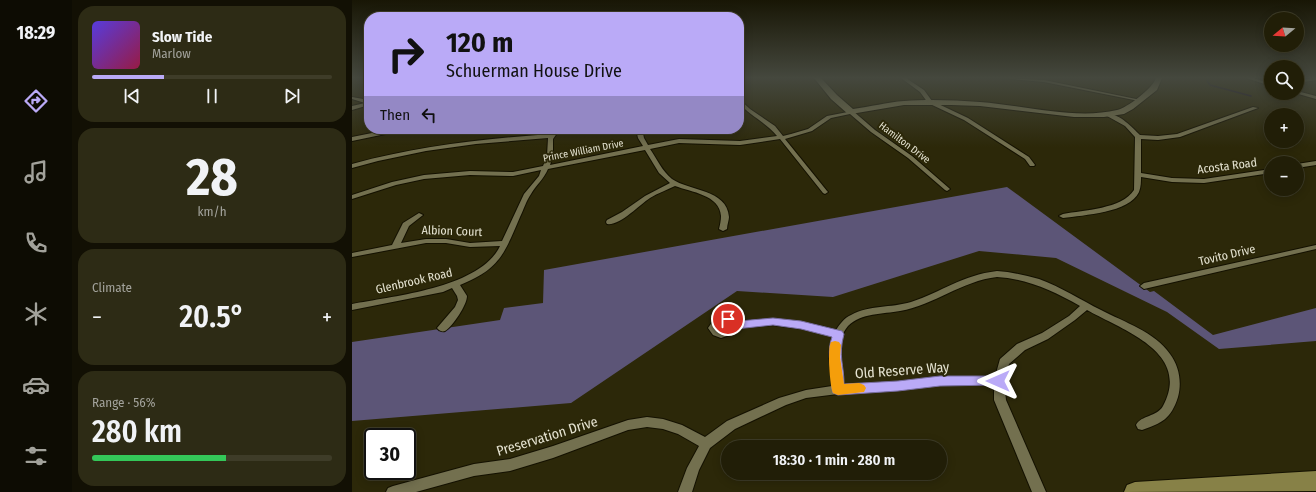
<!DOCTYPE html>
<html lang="en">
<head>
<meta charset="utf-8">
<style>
	:root { --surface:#211e07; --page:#2d2b15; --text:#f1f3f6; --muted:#a2a29b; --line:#3e3c28; --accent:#baaaf7 }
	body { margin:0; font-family:"Fira Sans Condensed",sans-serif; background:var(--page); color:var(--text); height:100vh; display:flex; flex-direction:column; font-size:15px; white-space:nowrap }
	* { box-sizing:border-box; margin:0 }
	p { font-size:13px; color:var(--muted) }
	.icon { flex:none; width:22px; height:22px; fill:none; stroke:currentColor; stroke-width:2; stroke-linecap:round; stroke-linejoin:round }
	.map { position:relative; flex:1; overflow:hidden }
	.side { display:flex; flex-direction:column; gap:6px; padding:6px; background:#121004; width:280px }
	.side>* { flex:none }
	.hud { position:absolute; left:12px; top:12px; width:380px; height:122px; border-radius:16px; box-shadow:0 2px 10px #0003,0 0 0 1px var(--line); background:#baaaf7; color:#111; overflow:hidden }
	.needle { width:26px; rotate:252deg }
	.fabs { position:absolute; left:912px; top:12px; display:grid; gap:8px }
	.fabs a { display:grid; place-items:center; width:40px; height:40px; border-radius:50%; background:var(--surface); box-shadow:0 2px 10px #0003,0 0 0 1px var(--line); font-size:20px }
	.speed { position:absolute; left:12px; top:428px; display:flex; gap:8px; font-size:20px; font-weight:700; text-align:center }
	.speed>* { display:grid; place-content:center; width:52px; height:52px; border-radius:50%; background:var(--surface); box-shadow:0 2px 10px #0003,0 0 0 1px var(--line); line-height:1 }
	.speed .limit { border:2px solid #111; border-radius:6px; background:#fff; color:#111 }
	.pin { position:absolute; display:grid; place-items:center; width:34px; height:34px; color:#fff; margin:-17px; border:2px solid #fff; border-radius:50%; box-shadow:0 1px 4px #0007 }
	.me { position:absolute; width:44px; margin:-22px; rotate:270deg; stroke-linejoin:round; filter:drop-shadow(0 0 3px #0008) }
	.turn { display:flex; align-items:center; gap:14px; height:84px; padding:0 16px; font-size:18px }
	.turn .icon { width:52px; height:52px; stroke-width:2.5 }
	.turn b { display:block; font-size:28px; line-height:34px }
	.then { display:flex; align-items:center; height:38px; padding:0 16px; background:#0003; gap:8px; font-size:15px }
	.big { font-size:30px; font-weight:600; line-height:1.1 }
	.side .tile { flex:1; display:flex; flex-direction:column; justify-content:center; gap:6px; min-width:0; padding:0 14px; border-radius:16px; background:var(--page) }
	.side .dial { align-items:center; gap:0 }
	.dial b { font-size:52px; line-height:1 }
	.song { display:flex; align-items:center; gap:12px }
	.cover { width:48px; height:48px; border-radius:6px; background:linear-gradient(135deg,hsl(250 70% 55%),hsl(340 70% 35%)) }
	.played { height:4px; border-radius:2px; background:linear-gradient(90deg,var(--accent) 30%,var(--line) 30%) }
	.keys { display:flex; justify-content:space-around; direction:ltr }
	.heat { display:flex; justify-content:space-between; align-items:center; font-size:22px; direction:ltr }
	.charge { height:6px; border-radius:3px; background:linear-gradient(90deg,#34c759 56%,var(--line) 0) }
	.trip { position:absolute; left:369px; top:440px; width:226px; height:40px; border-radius:20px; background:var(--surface); box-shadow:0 2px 10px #0003,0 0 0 1px var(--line); font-weight:600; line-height:40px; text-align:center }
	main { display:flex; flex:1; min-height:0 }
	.tabs { display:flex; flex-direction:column; width:72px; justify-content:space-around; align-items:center; background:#0d0c03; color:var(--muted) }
	.tabs .icon { width:28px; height:28px }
	.tabs .on { color:var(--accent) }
	.tabs b { font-size:18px; color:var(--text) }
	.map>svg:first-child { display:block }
</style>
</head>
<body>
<main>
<nav class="tabs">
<b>18:29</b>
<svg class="icon on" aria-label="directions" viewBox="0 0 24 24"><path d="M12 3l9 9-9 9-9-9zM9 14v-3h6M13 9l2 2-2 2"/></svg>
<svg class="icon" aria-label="music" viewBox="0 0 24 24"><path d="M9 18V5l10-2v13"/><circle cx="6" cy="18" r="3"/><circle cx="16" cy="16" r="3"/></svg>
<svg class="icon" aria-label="phone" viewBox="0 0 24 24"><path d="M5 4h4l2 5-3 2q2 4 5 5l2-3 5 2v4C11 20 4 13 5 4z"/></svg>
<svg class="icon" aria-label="climate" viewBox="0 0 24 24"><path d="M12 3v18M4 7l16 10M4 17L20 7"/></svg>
<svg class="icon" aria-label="car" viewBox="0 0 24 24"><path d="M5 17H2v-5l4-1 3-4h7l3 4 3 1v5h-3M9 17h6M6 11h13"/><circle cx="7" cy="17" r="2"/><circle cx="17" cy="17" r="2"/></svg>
<svg class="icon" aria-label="filters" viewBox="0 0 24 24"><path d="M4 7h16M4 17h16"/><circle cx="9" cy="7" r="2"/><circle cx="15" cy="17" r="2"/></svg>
</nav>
<section class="side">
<div class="tile">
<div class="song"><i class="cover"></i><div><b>Slow Tide</b><p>Marlow</p></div></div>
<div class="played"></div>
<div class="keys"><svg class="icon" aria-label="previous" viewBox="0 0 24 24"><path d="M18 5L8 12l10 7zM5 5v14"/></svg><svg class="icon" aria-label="pause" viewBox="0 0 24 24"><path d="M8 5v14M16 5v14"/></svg><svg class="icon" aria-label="next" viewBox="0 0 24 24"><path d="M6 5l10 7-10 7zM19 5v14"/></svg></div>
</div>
<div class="tile dial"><b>28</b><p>km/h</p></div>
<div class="tile"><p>Climate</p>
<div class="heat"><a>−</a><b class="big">20.5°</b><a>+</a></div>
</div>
<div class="tile"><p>Range · 56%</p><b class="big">280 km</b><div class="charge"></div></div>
</section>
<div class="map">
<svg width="964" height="492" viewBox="0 0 964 492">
	<rect width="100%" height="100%" fill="#2c2809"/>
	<polygon fill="#5c5577" points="655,187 798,292 802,291 861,335 964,308 964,341 867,349 815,312 704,258 627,251 481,297 385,291 219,403 0,421 0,342 148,320 152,308 191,303 192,270"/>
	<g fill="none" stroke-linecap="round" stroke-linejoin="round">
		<polyline stroke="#140c28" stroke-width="1.5" points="857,78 855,81 858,85 899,96"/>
		<defs>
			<g id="street">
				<polygon points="549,78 554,78 572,90 580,101 616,118 677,157 683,165 682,166 678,166 673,159 612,120 576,103 568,92"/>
				<polygon points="649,78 692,80 789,100 787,101 692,82"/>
				<polygon points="894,78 902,78 919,84 919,86"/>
				<polygon points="960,78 964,78 964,80 945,83 945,81"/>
				<polygon points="945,91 964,96 964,99 943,93 945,93"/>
				<polygon points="0,97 17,100 17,105 0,110 0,106 13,103 0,99"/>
				<path d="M387 99 398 109 423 126 431 136 439 134 456 129 475 116 501 111 523 130 560 156 598 189 595 191 593 190 556 158 519 132 498 114 479 118 460 131 433 139 475 191 476 192 473 194 471 193 428 139 388 145 327 143 298 149C305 159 310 171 320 179 337 191 375 189 377 217 377 220 375 225 375 229L371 231 367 229C368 225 369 220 369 216 368 195 339 192 323 186 315 190 306 193 298 198 287 205 268 226 255 224L254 222 255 220 270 212 293 196 318 183 307 173 293 150 196 169C192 179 184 185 179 194 174 201 172 209 168 217 152 254 148 269 108 285L115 296C115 305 101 326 93 331 90 332 89 331 87 330L85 328 103 307 106 300 105 296 100 288 91 292 0 310V304C41 296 128 288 148 246L118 247 94 243H74L0 257V253L40 245 51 223 67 213 71 215 57 226 49 243 74 239H94L118 243 150 241 172 194 187 176 189 170 161 176 118 175 72 179 44 185 0 199V195L40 182 72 175 118 171 161 172 191 166 195 156 196 138 124 144 74 151 26 161 0 168V164C65 146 131 139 198 134L202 129H208L201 139V156L198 165 291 146 286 138 284 129H290L292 138 296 145 327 139 388 141 425 136C415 123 398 116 387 103Z"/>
				<path d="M901 107 906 108 828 137 806 140 789 139V173L820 178 852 179 919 169V173L852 183 820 182 789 177C789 181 789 187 787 192 777 213 732 215 711 218L707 216 711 214C732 210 770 209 782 190L783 137 773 126 755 116V114C767 113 780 127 788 135L806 136 825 134Z"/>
				<polygon points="40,129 51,129 48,131 0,141 0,137"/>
				<polygon points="964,161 964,165 945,168 945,164"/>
				<polygon points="964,245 964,249 792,289 788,286 792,283"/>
				<path d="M645 271C659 272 673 275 687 279 709 287 729 300 749 310 772 322 803 332 818 354 827 366 830 382 826 397 819 419 810 423 790 430L786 429 784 425C789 415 805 417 811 406 840 352 770 330 735 310L723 320 696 339 673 350 657 364 652 381 654 400 694 492H680L642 400V385H588L546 390 486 394 454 398 434 405 383 429 358 448 347 470 340 492H326L335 468 347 446 326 434 311 429 295 427 276 430 201 458 158 471 122 476 64 492H34L36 488 41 486 122 464 158 459 201 446 276 420 295 417 311 419 330 425 353 437 375 421 427 398 454 390 480 386 477 353 481 336 459 330 421 325 387 328 384 333 369 338 361 335 356 328 361 321 376 316 385 319 387 321 421 319 459 324 484 330C488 324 492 318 499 315 517 305 539 308 559 302 590 292 610 275 645 271ZM645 277C676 279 701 291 728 306L717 316 690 333 665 344 648 359 643 377H588L546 382 491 385C489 367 482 342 496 326 509 313 531 314 548 311 582 305 610 281 645 277ZM376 322 379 325 377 328 367 330 366 328 367 325Z"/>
			</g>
			<path id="secondary" d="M462 78H469L485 95 501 109C518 107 535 102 552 101 576 99 603 100 628 102 670 105 724 120 765 110 775 108 801 88 804 78H810L805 90 781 109 772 114 752 117H722L628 106 599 105H552L499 114H496L479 99Z"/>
			<polygon id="primary" points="964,471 964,491 772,492 775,485 783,482"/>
		</defs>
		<use href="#street" stroke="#141100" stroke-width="2"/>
		<use href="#secondary" stroke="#141100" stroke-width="2"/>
		<use href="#primary" stroke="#141100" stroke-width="2"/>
		<use href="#street" fill="#73704f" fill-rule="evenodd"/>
		<use href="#secondary" fill="#73704f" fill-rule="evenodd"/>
		<use href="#primary" fill="#878147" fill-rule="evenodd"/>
	</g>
	<linearGradient id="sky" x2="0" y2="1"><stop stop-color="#181605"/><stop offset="0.53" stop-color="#45483e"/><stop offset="1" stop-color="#45483e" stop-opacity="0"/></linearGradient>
	<rect width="964" height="147" fill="url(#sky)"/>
	<path fill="#baaaf7" stroke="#796ea1" d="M376 315 386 318 387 321 421 318 449 321 490 331 492 334C486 357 492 364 492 384L546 381 588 376H646L651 377 653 381 651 384 646 385 588 386 546 391 486 395 481 393C479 388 480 383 480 378 478 363 475 351 480 337L449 329 421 325 384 329 380 328 377 323 372 321 371 319 372 316Z"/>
	<path fill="#f59e0b" d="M483 341 487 342 489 345 488 357 492 384 507 383 512 385 514 388 512 392 486 395 481 393C478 387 475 349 479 342Z"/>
	<g text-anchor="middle" stroke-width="4" stroke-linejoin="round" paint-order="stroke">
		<g font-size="10" fill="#e5e3d1" stroke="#2c2809">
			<text transform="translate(553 142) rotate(37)" y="4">Hamilton Drive</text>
			<text transform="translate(231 150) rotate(-11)" y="4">Prince William Drive</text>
		</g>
		<g font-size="12" fill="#e5e3d1" stroke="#2c2809">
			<text transform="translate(875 166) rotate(-7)" y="4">Acosta Road</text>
			<text transform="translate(100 231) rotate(2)" y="4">Albion Court</text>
			<text transform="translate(875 255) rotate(-13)" y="4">Tovito Drive</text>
			<text transform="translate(62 281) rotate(-13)" y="4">Glenbrook Road</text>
		</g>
		<g font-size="14" fill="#e5e3d1" stroke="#2c2809">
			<text transform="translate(550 370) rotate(-4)" y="5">Old Reserve Way</text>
			<text transform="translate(195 436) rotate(-17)" y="5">Preservation Drive</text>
		</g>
	</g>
</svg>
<div class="fabs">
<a><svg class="needle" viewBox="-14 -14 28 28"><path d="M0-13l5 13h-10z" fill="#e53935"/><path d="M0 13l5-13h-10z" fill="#a2a29b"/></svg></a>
<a><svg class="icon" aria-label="search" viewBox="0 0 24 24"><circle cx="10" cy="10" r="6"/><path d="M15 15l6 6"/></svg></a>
<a>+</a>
<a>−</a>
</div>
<div class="speed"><div class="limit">30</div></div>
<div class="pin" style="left:376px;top:319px;background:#d93025"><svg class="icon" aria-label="arrive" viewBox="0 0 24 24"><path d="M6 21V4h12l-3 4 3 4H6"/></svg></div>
<svg class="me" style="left:646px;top:381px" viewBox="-20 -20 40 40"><path d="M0-17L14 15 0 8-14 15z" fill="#baaaf7" stroke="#fff" stroke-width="4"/></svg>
<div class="trip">18:30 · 1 min · 280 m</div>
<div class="hud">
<div class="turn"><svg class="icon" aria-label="right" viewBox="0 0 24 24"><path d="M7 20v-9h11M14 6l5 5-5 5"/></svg><div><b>120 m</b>Schuerman House Drive</div></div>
<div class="then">Then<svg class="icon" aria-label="left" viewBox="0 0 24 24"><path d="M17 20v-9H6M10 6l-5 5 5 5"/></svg></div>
</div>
</div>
</main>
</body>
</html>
